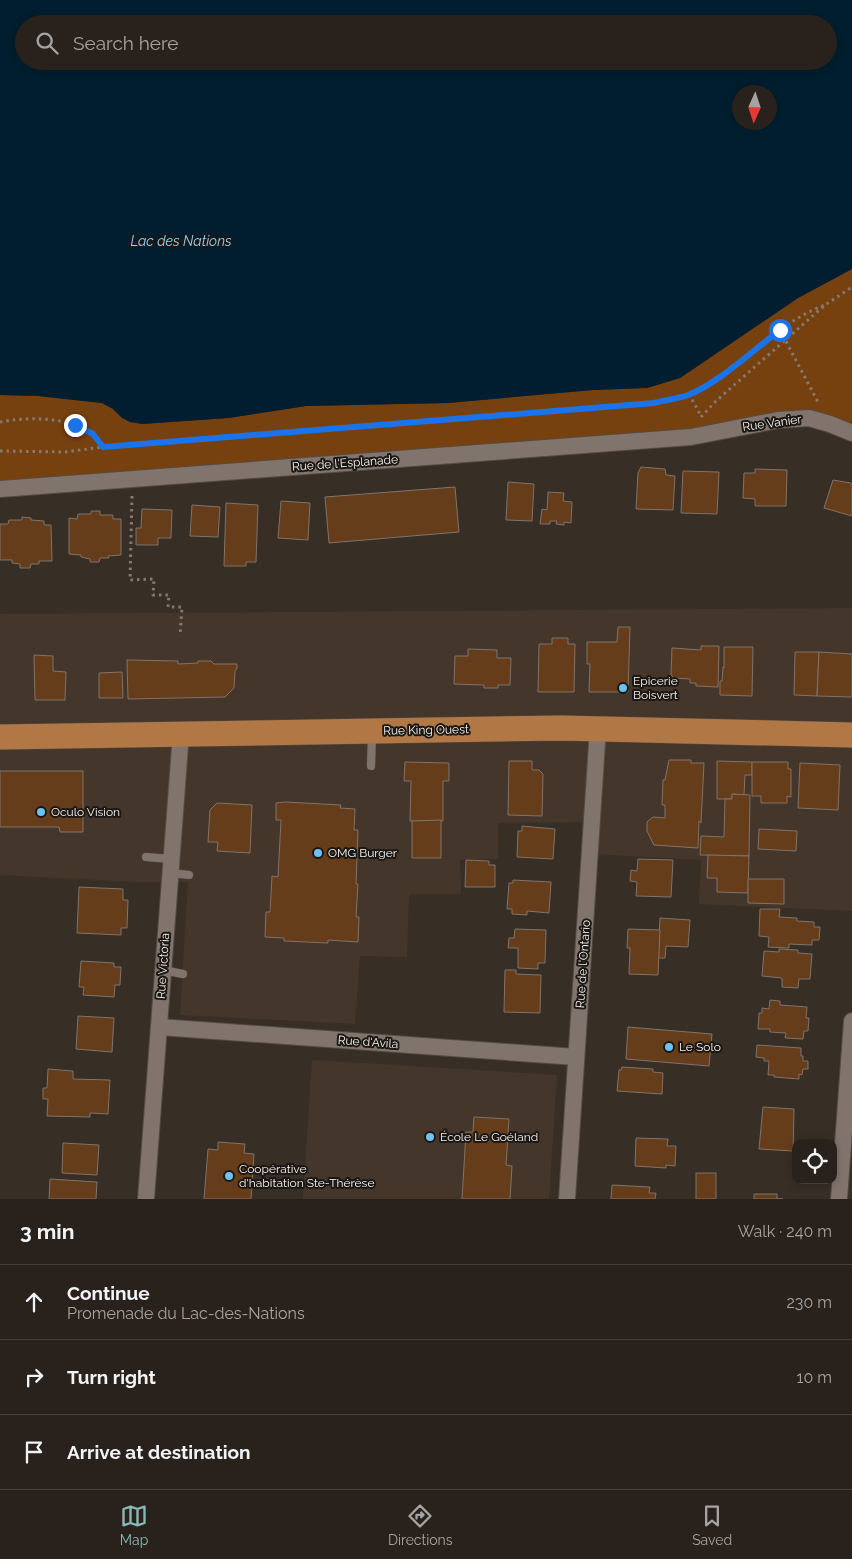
<!DOCTYPE html>
<meta charset="utf-8">
<style>
:root{--surface:#29221c;--page:#312a25;--text:#f1f3f6;--muted:#a5a4a3;--line:#453f3b;--accent:#8bbbb9}
body{margin:0;font-family:Raleway,sans-serif;background:var(--page);color:var(--text)}
.controls{position:absolute;right:15px;bottom:15px;display:grid;overflow:hidden;border-radius:10px;box-shadow:0 2px 8px #0003}
.controls button{width:45px;height:45px;display:grid;place-items:center;padding:0;border:0;border-bottom:1px solid var(--line);background:var(--surface);color:var(--text);font:25px sans-serif}
.compass{position:absolute;left:732px;top:85px;width:45px;height:45px;border-radius:50%;background:var(--surface);box-shadow:0 2px 8px #0003;rotate:183deg}
.stop{position:absolute;width:15px;height:15px;margin:-11px;border:4px solid #1a73e8;border-radius:50%;background:#fff}
.stop.end{background:#1a73e8;border-color:#fff;box-shadow:0 1px 5px #0008}
.list{margin:0;padding:0;list-style:none}
h2{display:flex;justify-content:space-between;align-items:center;height:65px;margin:0;padding:0 20px;font-size:21px}
h2 small{font-size:16px;font-weight:400;color:var(--muted)}
.list li{display:grid;grid-template-columns:32px 1fr auto;gap:15px;align-items:center;box-sizing:border-box;height:75px;padding:0 20px;border-top:1px solid var(--line)}
.list b{display:block;font-size:19px;white-space:nowrap}
.list p{margin:0;font-size:16px;white-space:nowrap;color:var(--muted)}
.list em{font-size:16px;font-style:normal;color:var(--muted)}
.icon{flex:none;width:28px;height:28px;fill:none;stroke:currentColor;stroke-width:2;stroke-linecap:round;stroke-linejoin:round}
.map{position:relative;flex:none;width:852px;height:1199px;overflow:hidden}
.search{position:absolute;background:var(--surface);box-shadow:0 2px 8px #0003;left:15px;right:15px;top:15px;height:55px;display:flex;align-items:center;gap:12px;box-sizing:border-box;padding:0 18px;border-radius:28px;color:var(--muted);font-size:19px}
.sheet{height:290px;background:var(--surface)}
nav{display:flex;justify-content:space-around;align-items:center;box-sizing:border-box;height:70px;border-top:1px solid var(--line);background:var(--surface);font-size:14px;color:var(--muted)}
nav a{display:grid;justify-items:center;gap:2px}
nav .on{color:var(--accent)}
.map>svg:first-child{display:block}
.built{fill:#45362b}
.green{fill:#77410f}
.water{fill:#001e2f;fill-rule:evenodd}
.building{fill:#663d1a;stroke:#7f736b}
.lines{fill:none;stroke-linecap:round;stroke-linejoin:round}
.service-casing{stroke:#534b45;stroke-width:9}
.minor-casing{stroke:#534b45;stroke-width:18}
.primary-casing{stroke:#534b45;stroke-width:26}
.path{stroke:#827a73;stroke-width:3;stroke-dasharray:2.5 4;stroke-linecap:butt}
.service{stroke:#80746c;stroke-width:8}
.minor{stroke:#80746c;stroke-width:16}
.primary{stroke:#b17846;stroke-width:25}
.route{stroke:#1a73e8;stroke-width:6}
.poi-dot{fill:#6cc3f2;stroke:#1b1714;stroke-width:2}
.labels{text-anchor:middle;stroke-width:4;stroke-linejoin:round;paint-order:stroke}
.street-label{font-size:12px;fill:#f9f3ee;stroke:#1b1714}
.poi-label{font-size:12px;fill:#f9f3ee;stroke:#1b1714;text-anchor:start}
.water-label{font-size:14px;font-style:italic;fill:#8cd5ff;stroke:#1b1714}
</style>
<div class="map">
<svg width="852" height="1199" viewBox="0 0 852 1199">
<rect width="100%" height="100%" fill="#372e26"/>
<!-- built -->
<g class="built">
<polygon points="852,608 852,911 699,904 701,860 590,854 592,822 498,823 498,859 460,860 461,894 409,894 407,957 360,956 355,1024 180,1015 188,882 136,882 0,875 0,614"/>
<polygon points="312,1060 557,1075 549,1199 303,1199"/>
</g>
<!-- green -->
<polygon class="green" points="852,269 852,433 809,418 691,437 0,489 0,395 38,396 102,403 113,409 123,418 142,424 228,418 306,406 448,403 593,390 647,388 680,378 798,298"/>
<!-- water -->
<path class="water" d="M0,0h852v269l-54,29 -118,80 -33,10 -54,2 -145,13 -142,3 -78,12 -86,6 -12,-2 -8,-4 -9,-9 -11,-6 -64,-7 -38,-1zM24,24h804v37h-804zM740,92h30v30h-30z"/>
<!-- building -->
<g class="building">
<polygon points="641,467 665,469 666,475 675,476 673,510 636,509 638,473"/>
<polygon points="755,469 787,470 786,506 755,506 755,499 743,498 744,473 755,473"/>
<polygon points="683,471 719,472 717,514 681,513"/>
<polygon points="833,480 851,483 852,485 852,516 824,508"/>
<polygon points="508,482 534,484 532,521 506,520"/>
<polygon points="455,487 459,532 329,543 325,497"/>
<polygon points="548,492 564,493 563,501 572,502 571,523 564,522 564,525 556,524 557,521 550,521 550,524 540,524 542,509 547,510"/>
<polygon points="281,501 310,503 308,540 278,538"/>
<polygon points="226,503 258,505 256,562 246,562 246,566 224,566"/>
<polygon points="192,505 220,507 218,537 190,536"/>
<polygon points="142,509 172,510 171,538 158,538 158,545 136,545 136,528 141,528"/>
<polygon points="91,511 100,511 100,515 113,515 113,519 121,519 121,555 108,556 109,558 100,558 99,562 90,562 90,559 81,557 81,555 69,554 69,518 77,519 78,514 91,514"/>
<polygon points="22,517 31,518 31,520 44,521 44,525 51,525 52,561 39,561 39,564 31,564 30,568 20,568 20,564 12,563 12,560 0,560 0,524 8,524 9,520 22,520"/>
<polygon points="618,627 630,627 628,692 589,692 590,664 587,664 587,642 617,642"/>
<polygon points="552,638 568,638 568,644 575,644 574,692 538,692 539,644 552,644"/>
<polygon points="701,646 719,646 718,687 696,686 696,683 690,683 690,679 674,678 671,675 672,648 701,650"/>
<polygon points="724,647 753,647 752,696 720,695 720,681 722,681 723,667 724,668"/>
<polygon points="468,649 497,650 497,658 511,658 510,685 498,685 498,688 484,688 484,685 454,684 455,656 468,656"/>
<polygon points="795,652 819,652 817,696 794,695"/>
<polygon points="819,652 852,654 852,697 817,696"/>
<polygon points="34,655 53,656 53,671 66,672 65,700 35,700"/>
<polygon points="127,660 178,661 178,664 198,663 198,661 211,661 214,664 237,664 237,668 235,671 234,688 225,697 128,699"/>
<polygon points="122,672 123,698 99,698 99,673"/>
<polygon points="669,760 691,760 691,763 704,763 701,823 699,821 698,848 654,845 647,831 647,822 653,817 665,818 665,805 662,805 663,780 665,780"/>
<polygon points="509,761 532,761 532,770 539,770 543,774 542,816 508,815"/>
<polygon points="717,761 752,762 752,775 745,775 744,795 732,794 732,799 717,799"/>
<polygon points="405,762 449,763 449,781 443,781 443,821 410,821 411,781 404,781"/>
<polygon points="752,762 788,762 788,769 791,769 791,797 787,796 787,803 761,803 761,796 752,796"/>
<polygon points="800,763 840,765 838,810 798,808"/>
<polygon points="0,771 83,771 83,832 60,832 59,827 0,827"/>
<polygon points="732,794 750,795 749,856 700,855 701,836 724,837 725,799 732,799"/>
<polygon points="285,802 341,805 340,808 355,809 354,830 358,830 356,884 358,884 356,917 359,917 358,942 328,940 328,943 284,941 284,938 265,937 266,912 270,912 272,876 278,877 281,820 276,820 276,803"/>
<polygon points="217,803 252,805 250,853 217,851 218,842 208,842 210,810"/>
<polygon points="441,820 441,858 412,858 412,821"/>
<polygon points="522,826 555,829 553,859 517,857 518,831 522,831"/>
<polygon points="759,829 797,831 796,851 758,849"/>
<polygon points="708,855 749,856 748,893 717,892 717,878 707,878"/>
<polygon points="638,859 673,860 671,897 636,896 637,882 630,881 631,870 637,871"/>
<polygon points="466,860 489,861 489,865 495,865 495,887 465,887"/>
<polygon points="748,879 784,879 784,904 748,903"/>
<polygon points="513,880 551,882 549,913 527,911 527,915 512,914 512,909 507,909 509,883 513,883"/>
<polygon points="79,887 123,889 123,900 128,900 127,928 121,928 121,935 77,933"/>
<polygon points="760,909 780,909 779,917 797,918 797,921 814,922 814,927 820,927 819,940 812,940 812,945 789,944 789,948 768,947 769,937 759,936"/>
<polygon points="660,918 690,920 688,947 666,946 665,958 658,958"/>
<polygon points="515,929 546,930 545,963 538,963 538,969 518,968 518,948 508,948 509,938 514,938"/>
<polygon points="628,929 660,930 658,975 629,974 630,948 627,948"/>
<polygon points="779,949 798,950 798,953 812,954 810,979 799,979 798,988 782,987 782,978 762,976 764,951 779,952"/>
<polygon points="81,961 114,963 114,967 121,967 120,985 115,985 114,997 83,995 84,987 79,987"/>
<polygon points="505,970 516,970 516,974 541,975 540,1013 504,1012"/>
<polygon points="770,1000 780,1001 780,1005 807,1007 806,1018 809,1018 808,1031 804,1031 803,1039 785,1038 786,1033 770,1032 770,1029 758,1029 759,1013 762,1013 762,1008 769,1009"/>
<polygon points="78,1016 114,1018 112,1052 76,1049"/>
<polygon points="628,1027 712,1034 709,1066 626,1059"/>
<polygon points="757,1045 801,1048 801,1056 803,1056 803,1061 808,1061 808,1069 803,1069 802,1075 799,1074 799,1079 774,1077 774,1075 768,1075 769,1061 764,1061 764,1058 756,1057"/>
<polygon points="622,1067 653,1069 653,1072 663,1073 662,1094 617,1091 619,1070 621,1070"/>
<polygon points="48,1069 73,1071 73,1079 110,1080 108,1114 90,1113 90,1117 47,1116 48,1099 43,1099 43,1088 47,1088"/>
<polygon points="763,1107 794,1109 793,1151 759,1149"/>
<polygon points="474,1117 509,1119 506,1165 512,1166 510,1199 462,1199 466,1132 473,1132"/>
<polygon points="636,1138 668,1139 667,1146 676,1146 675,1166 666,1165 666,1168 635,1166"/>
<polygon points="218,1142 245,1144 244,1153 254,1154 251,1199 204,1199 208,1149 218,1150"/>
<polygon points="63,1143 99,1145 97,1175 62,1173"/>
<rect x="696" y="1173" width="20" height="26"/>
<polygon points="50,1179 97,1182 96,1199 49,1199"/>
<polygon points="612,1185 650,1187 649,1193 656,1193 655,1199 611,1199"/>
<polygon points="754,1194 777,1194 777,1199 783,1199 754,1199"/>
</g>
<g class="lines">
<!-- service casing -->
<g class="service-casing">
<g id="service">
<polyline points="371,766 372,735"/>
<polyline points="146,857 171,859"/>
<polyline points="170,873 189,875"/>
<polyline points="163,970 183,974"/>
</g>
</g>
<!-- minor casing -->
<g class="minor-casing">
<g id="minor">
<polyline points="0,489 691,437 778,420 809,418 830,424 852,433"/>
<polyline points="159,1027 576,1057"/>
<polyline points="146,1199 181,733"/>
<polyline points="567,1199 598,728"/>
<polyline points="839,1199 852,1021"/>
</g>
</g>
<!-- primary casing -->
<g class="primary-casing">
<polyline id="primary" points="0,737 562,728 852,735"/>
</g>
<!-- path -->
<g class="path">
<polyline points="780,330 818,402"/>
<polyline points="689,394 701,416"/>
<polyline points="701,417 716,401 825,305 852,287"/>
<path d="M0,422c27,-5 70,-6 92,12 4,3 7,9 10,12"/>
<path d="M0,451l65,1 38,-5 551,-44c12,-3 26,-4 37,-10 48,-24 83,-69 134,-88"/>
<polyline points="132,496 130,580 154,579 153,595 169,595 168,607 182,607 180,636"/>
</g>
<!-- service -->
<use href="#service" class="service"/>
<!-- minor -->
<use href="#minor" class="minor"/>
<!-- primary -->
<use href="#primary" class="primary"/>
</g>
<g class="lines">
<!-- route -->
<path class="route" d="M75,425l18,9 10,13 551,-44c11,-3 23,-4 34,-8 29,-11 67,-46 92,-65"/>
</g>
<!-- markers -->
<g class="poi-dot">
<circle cx="623" cy="688" r="5"/>
<circle cx="41" cy="812" r="5"/>
<circle cx="318" cy="853" r="5"/>
<circle cx="669" cy="1047" r="5"/>
<circle cx="430" cy="1137" r="5"/>
<circle cx="229" cy="1176" r="5"/>
</g>
<g class="labels">
<!-- street labels -->
<g class="street-label">
<text transform="translate(772 423) rotate(-8)" y="4">Rue Vanier</text>
<text transform="translate(345 463) rotate(-4)" y="4">Rue de l'Esplanade</text>
<text transform="translate(426 730) rotate(-1)" y="4">Rue King Ouest</text>
<text transform="translate(583 964) rotate(-86)" y="4">Rue de l'Ontario</text>
<text transform="translate(163 966) rotate(-86)" y="4">Rue Victoria</text>
<text transform="translate(368 1042) rotate(4)" y="4">Rue d'Avila</text>
</g>
<!-- poi labels -->
<g class="poi-label">
<text x="633" y="685">Epicerie<tspan x="633" dy="14">Boisvert</tspan></text>
<text x="51" y="816">Oculo Vision</text>
<text x="328" y="857">OMG Burger</text>
<text x="679" y="1051">Le Solo</text>
<text x="440" y="1141">École Le Goéland</text>
<text x="239" y="1173">Coopérative<tspan x="239" dy="14">d'habitation Ste-Thérèse</tspan></text>
</g>
<!-- water labels -->
<g class="water-label">
<text x="181" y="246">Lac des Nations</text>
</g>
</g>
</svg>
<div class="controls">
<button><svg class="icon" aria-label="locate" viewBox="0 0 24 24"><circle cx="12" cy="12" r="6"/><path d="M12 2v4M12 18v4M2 12h4M18 12h4"/></svg></button>
</div>
<svg class="compass" viewBox="-18 -18 36 36"><path d="M0-13l5 13h-10z" fill="#e53935"/><path d="M0 13l5-13h-10z" fill="#a5a4a3"/></svg>
<div class="stop" style="left:780px;top:330px"></div>
<div class="stop end" style="left:75px;top:425px"></div>
<div class="search"><svg class="icon" aria-label="search" viewBox="0 0 24 24"><circle cx="10" cy="10" r="6"/><path d="M15 15l6 6"/></svg>Search here</div>
</div>
<section class="sheet">
<h2>3 min<small>Walk · 240 m</small></h2>
<ul class="list">
<li><svg class="icon" aria-label="ahead" viewBox="0 0 24 24"><path d="M12 20V5M6 11l6-6 6 6"/></svg><div><b>Continue</b><p>Promenade du Lac-des-Nations</p></div><em>230 m</em></li>
<li><svg class="icon" aria-label="right" viewBox="0 0 24 24"><path d="M7 20v-9h11M14 6l5 5-5 5"/></svg><div><b>Turn right</b></div><em>10 m</em></li>
<li><svg class="icon" aria-label="arrive" viewBox="0 0 24 24"><path d="M6 21V4h12l-3 4 3 4H6"/></svg><div><b>Arrive at destination</b></div></li>
</ul>
</section>
<nav>
<a class="on"><svg class="icon" aria-label="map" viewBox="0 0 24 24"><path d="M3 6l6-2 6 2 6-2v14l-6 2-6-2-6 2zM9 4v14M15 6v14"/></svg>Map</a>
<a><svg class="icon" aria-label="directions" viewBox="0 0 24 24"><path d="M12 3l9 9-9 9-9-9zM9 14v-3h6M13 9l2 2-2 2"/></svg>Directions</a>
<a><svg class="icon" aria-label="saved" viewBox="0 0 24 24"><path d="M7 4h10v16l-5-4-5 4z"/></svg>Saved</a>
</nav>
